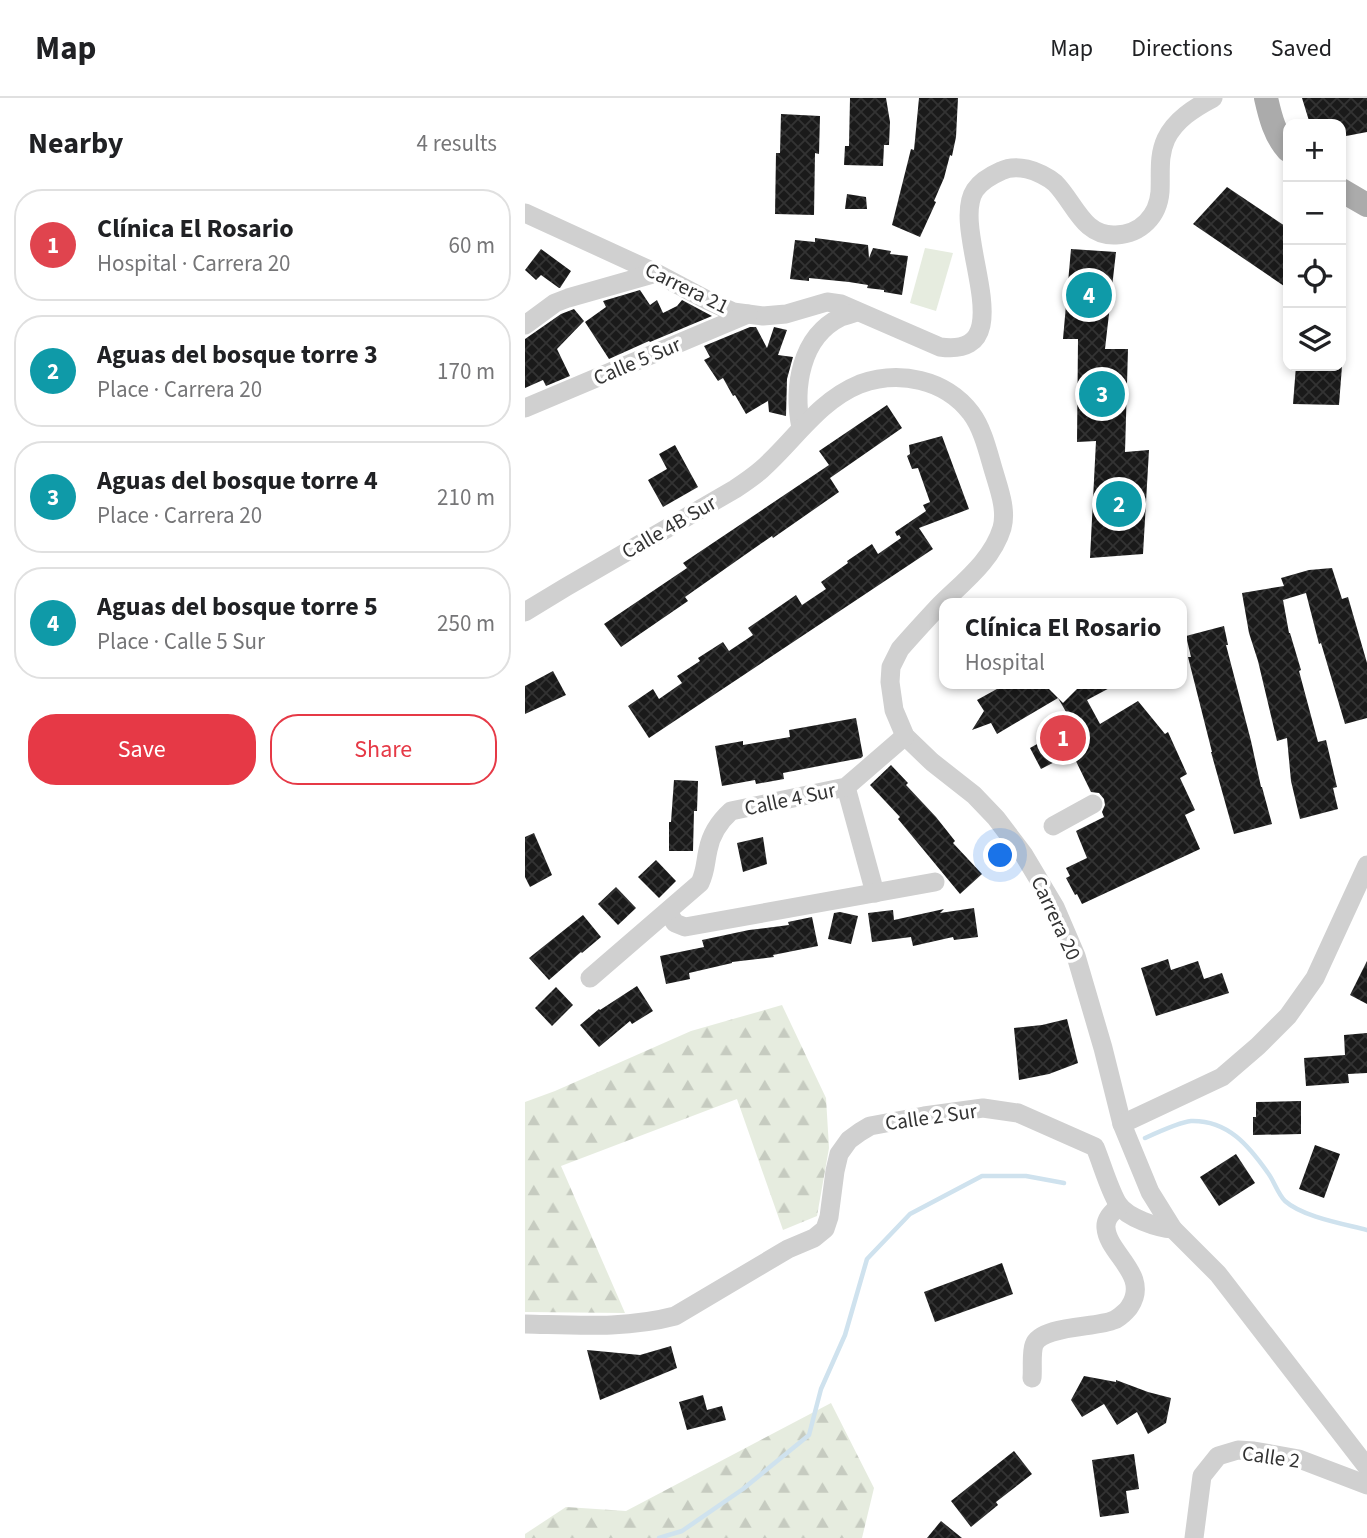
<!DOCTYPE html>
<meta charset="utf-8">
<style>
:root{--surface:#fff;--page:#f2f2f2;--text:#202124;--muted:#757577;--line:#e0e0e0;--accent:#e63946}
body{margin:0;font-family:"Source Sans 3",sans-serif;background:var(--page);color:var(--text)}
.controls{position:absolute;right:21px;top:21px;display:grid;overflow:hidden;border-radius:14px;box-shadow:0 4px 10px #0003}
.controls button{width:63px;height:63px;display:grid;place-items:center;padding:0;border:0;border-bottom:2px solid var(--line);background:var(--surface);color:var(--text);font:35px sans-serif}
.you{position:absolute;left:476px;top:758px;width:24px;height:24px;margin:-18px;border:5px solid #fff;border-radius:50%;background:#1a73e8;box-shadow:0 0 0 10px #1a73e833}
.badge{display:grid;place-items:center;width:46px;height:46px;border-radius:50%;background:var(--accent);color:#fff;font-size:23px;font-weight:700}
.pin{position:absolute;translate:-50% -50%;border:4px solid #fff;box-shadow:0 2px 7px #0006}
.popup{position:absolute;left:414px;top:500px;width:248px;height:91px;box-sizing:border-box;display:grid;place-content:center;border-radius:14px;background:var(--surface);filter:drop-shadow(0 2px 5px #0005);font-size:23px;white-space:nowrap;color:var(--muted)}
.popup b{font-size:26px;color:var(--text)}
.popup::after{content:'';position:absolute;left:50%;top:100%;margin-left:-14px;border:14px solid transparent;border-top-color:var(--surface)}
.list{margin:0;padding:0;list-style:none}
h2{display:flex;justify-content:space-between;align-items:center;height:91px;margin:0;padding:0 28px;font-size:30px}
h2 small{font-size:23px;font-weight:400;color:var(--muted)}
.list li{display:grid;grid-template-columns:46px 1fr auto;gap:21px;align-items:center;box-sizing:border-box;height:112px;margin:0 14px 14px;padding:0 14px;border:2px solid var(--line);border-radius:28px}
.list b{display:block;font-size:26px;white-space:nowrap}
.list p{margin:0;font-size:23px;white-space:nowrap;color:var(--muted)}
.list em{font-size:23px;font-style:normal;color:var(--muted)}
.actions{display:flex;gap:14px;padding:21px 28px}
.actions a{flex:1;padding:16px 0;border:2px solid var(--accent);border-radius:28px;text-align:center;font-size:24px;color:var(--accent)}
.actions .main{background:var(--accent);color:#fff}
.icon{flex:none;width:38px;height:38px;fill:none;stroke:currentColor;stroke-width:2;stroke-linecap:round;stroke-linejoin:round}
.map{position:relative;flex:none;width:842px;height:1440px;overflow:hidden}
header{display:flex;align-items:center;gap:42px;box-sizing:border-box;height:98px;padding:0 35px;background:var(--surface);border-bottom:2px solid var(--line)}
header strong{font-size:33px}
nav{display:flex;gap:38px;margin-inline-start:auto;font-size:24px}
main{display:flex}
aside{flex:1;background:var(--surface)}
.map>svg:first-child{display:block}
.forest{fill:url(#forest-firs)}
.garden{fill:#e6ecdf}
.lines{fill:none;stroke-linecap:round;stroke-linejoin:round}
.stream{stroke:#cfe2ee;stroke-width:4.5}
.building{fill:url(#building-cross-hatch)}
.minor{stroke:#d0d0d0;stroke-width:19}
.major{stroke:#ababab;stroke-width:24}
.labels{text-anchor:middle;stroke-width:7;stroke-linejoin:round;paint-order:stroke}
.street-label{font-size:21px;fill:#333;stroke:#fff}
</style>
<header>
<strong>Map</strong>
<nav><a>Map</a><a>Directions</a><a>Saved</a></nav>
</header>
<main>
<aside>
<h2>Nearby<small>4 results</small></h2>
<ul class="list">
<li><span class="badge" style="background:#e0444e">1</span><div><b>Clínica El Rosario</b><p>Hospital · Carrera 20</p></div><em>60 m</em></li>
<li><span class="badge" style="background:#0f9aa8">2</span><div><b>Aguas del bosque torre 3</b><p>Place · Carrera 20</p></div><em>170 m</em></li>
<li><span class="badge" style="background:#0f9aa8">3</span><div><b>Aguas del bosque torre 4</b><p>Place · Carrera 20</p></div><em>210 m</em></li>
<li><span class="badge" style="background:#0f9aa8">4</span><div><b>Aguas del bosque torre 5</b><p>Place · Calle 5 Sur</p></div><em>250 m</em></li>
</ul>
<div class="actions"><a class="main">Save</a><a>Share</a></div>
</aside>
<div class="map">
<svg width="842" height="1440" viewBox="0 0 842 1440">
<defs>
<pattern id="forest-firs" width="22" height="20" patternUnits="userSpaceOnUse" patternTransform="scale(1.75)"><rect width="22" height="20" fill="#e6ecdf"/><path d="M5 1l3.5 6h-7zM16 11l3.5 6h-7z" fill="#c6cbc0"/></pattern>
<pattern id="building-cross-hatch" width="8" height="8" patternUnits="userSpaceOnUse" patternTransform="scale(1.75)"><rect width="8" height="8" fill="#1a1a1a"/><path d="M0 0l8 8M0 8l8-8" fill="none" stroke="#333"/></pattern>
</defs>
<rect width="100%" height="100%" fill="#fff"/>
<!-- forest -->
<g class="forest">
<polygon points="257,907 301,1000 304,1050 292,1118 258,1132 212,1001 36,1068 100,1215 0,1214 0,1004 30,993 166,933"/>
<polygon points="306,1305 349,1390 337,1440 0,1440 0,1436 41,1409 101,1413"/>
</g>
<!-- garden -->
<polygon class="garden" points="400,150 428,155 411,213 385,205"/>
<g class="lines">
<!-- stream -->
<g class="stream">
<path d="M620,1040c11,-5 35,-16 46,-17 37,-1 58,25 77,52 6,8 10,21 17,28 18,16 59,23 82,29"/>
<polyline points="134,1440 157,1433 218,1391 284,1337 296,1291 320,1237 342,1161 385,1116 457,1078 501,1078 539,1085"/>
</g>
</g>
<!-- building -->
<g class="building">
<polygon points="325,0 361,0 365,24 364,47 359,47 358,68 319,67 320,48 324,48"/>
<polygon points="394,0 433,0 431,39 427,58 425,57 419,80 409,103 411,104 395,139 367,127 386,51 389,52"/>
<polygon points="777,0 842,0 842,34 816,39 816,26 785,26"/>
<polygon points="256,16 295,18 294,56 290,55 289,117 250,116 251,55 255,55"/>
<polygon points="702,89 763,130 763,181 759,188 668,126"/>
<polygon points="322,96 341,99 342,111 320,111"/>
<polygon points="290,140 343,147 344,160 348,150 366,153 365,156 383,158 377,197 359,194 359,192 342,190 343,187 324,184 284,180 284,183 265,181 270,142 290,144"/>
<polygon points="16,151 46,173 35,190 34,190 16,177 11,182 0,172"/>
<polygon points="546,151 591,154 580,251 603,251 600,354 624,352 618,456 565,460 571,343 552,344 553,241 538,241"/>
<polygon points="115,192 125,207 132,202 138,215 152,208 157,202 187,218 125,244 124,243 84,261 60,224 81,209 78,203"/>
<polygon points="49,211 59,223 32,251 45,278 21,288 18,282 0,290 0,241 36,216"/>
<polygon points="225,229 231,229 242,250 249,229 262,232 253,257 268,259 262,281 261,318 244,314 243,303 221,316 210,297 208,298 198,280 193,283 179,262 185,259 179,248"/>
<polygon points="771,268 817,268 814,307 768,306"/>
<polygon points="362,307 377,330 305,380 314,394 248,440 247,438 160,499 163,503 96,549 79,526 162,470 158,465 304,367 294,353"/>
<polygon points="417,338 444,411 394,430 408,451 124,640 103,608 128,591 134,601 157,585 152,578 175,563 173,560 198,544 204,553 228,537 223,530 271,497 277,507 301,491 296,484 323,465 322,463 347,446 353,456 376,440 374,437 372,438 370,434 401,413 398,407 405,404 393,370 387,371 382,358 385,356 384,347"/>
<polygon points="150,347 173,389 138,409 123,382 142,371 134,356"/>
<polygon points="807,470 817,501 823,499 842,565 842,620 820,626 796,545 794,546 781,495 758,502 764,535 765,535 776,572 774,573 793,644 801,642 812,689 808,690 813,711 775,721 766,683 762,640 752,643 733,563 724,535 717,495 759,488 756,480 784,472"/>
<polygon points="699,528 703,547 701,547 726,643 736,689 737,689 747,726 709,736 686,654 687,654 663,559 666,559 661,538"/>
<polygon points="28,573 41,597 0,616 0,588"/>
<polygon points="481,586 592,586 562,602 575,626 613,603 640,636 643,634 662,676 655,680 670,712 660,717 675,751 557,806 552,796 550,797 541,780 545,778 541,770 562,760 551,733 579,719 577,714 580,707 579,701 574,695 566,694 547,655 516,671 505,650 548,626 533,600 472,636 466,625 447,632 459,613 452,602"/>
<polygon points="331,620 338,658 336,660 258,675 259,681 231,686 230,682 197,688 190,648 218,643 218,647 265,639 264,632"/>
<polygon points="366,667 383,685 381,687 411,719 430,743 428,745 457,776 435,796 373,721 375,719 345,687"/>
<polygon points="149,682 173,683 172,713 169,713 168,753 144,753 144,724 146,724"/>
<polygon points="9,735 27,777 5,789 0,779 0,739"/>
<polygon points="238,739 242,766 218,774 212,745"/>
<polygon points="131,762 151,783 134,800 113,779"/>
<polygon points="91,789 111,810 93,827 73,806"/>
<polygon points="449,810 453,839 429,842 428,839 388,848 386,839 347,844 343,815 368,812 369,822 419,811 415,815"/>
<polygon points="315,814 333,818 326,846 303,841 309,815"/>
<polygon points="58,817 76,839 57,855 56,854 24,882 4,860"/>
<polygon points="287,819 293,848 248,857 249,859 207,864 207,865 164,875 165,881 141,886 135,858 179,849 177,842 224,832 264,827 263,824"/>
<polygon points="643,861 646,872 673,863 679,881 697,875 704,895 631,918 616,870"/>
<polygon points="842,863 842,906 825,897"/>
<polygon points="112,888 128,913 107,926 105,923 74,949 55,927 74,911 75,912"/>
<polygon points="31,889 48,907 27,928 10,910"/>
<polygon points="542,921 553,965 524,976 494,982 489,930 517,927"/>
<polygon points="842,935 842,975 823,976 824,985 781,988 779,960 820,957 819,937"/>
<polygon points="776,1003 776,1036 728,1037 728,1019 731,1019 731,1004"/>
<polygon points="790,1047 815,1056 799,1100 774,1091"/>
<polygon points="711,1056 730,1085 694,1108 675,1079"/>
<polygon points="477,1165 488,1196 410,1224 399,1194"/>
<polygon points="146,1248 152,1270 75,1302 62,1252 115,1257"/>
<polygon points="559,1278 591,1284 591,1282 623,1294 646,1300 641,1325 623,1336 612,1314 592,1327 579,1306 557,1319 546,1302"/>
<polygon points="178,1297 182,1312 197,1308 201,1322 162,1332 154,1304"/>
<polygon points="489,1353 507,1376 471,1404 473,1407 446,1429 426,1403"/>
<polygon points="609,1356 614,1391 601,1393 604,1415 575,1419 567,1362"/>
<polygon points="416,1423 437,1440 402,1440"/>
</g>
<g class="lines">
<!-- minor -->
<g class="minor">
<path d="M0,115l131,60 51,27 26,12 30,4 23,-2 41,-12 14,2 99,43c87,12 8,-117 35,-157 6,-9 17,-15 26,-19 8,-4 17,-4 26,-2 9,2 21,8 28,14 20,20 28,54 61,52 25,-1 42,-19 44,-43 1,-18 -2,-36 6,-53 9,-19 28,-31 47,-41"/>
<polyline points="0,227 30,205 43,200 131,175"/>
<polyline points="0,310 223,216"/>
<path d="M276,330c-8,-40 -1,-91 40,-111 5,-2 11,-3 16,-5"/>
<path d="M0,514l41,-25 169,-98c9,-6 18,-12 26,-19 33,-29 57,-69 99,-86 39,-14 85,-5 111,29 12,16 17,39 23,59 5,17 13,38 8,56 -10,33 -40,55 -63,78 -13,14 -26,28 -39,43l-9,18 -1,15 4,28 11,26 27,26 42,33 22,23 28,37 31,52 21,49 27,92 19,76 28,68 23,37 45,45 149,193"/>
<polyline points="321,689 350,795"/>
<polyline points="528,728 568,706"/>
<polyline points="143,814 150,825 160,829 410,784"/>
<path d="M65,880l110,-95c6,-13 5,-20 8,-33 3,-16 12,-29 23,-39l115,-24 59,-51"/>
<polyline points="597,1026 697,979 733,948 763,918 790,880 842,767"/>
<path d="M0,1226c50,1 101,5 150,-8l113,-67 26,-11 11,-9 4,-12 6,-46 4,-17 10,-14 11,-8 10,-6 54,-10 59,-8 35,5 77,34c7,17 14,42 23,57 9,14 40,24 55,25"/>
<path d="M507,1280c1,-9 -1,-25 2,-33 7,-20 63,-17 80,-25 5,-2 14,-10 16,-14 20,-31 -22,-52 -24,-78 -1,-10 7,-16 13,-22"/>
<polyline points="669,1440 677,1378 693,1358 713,1352 729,1353 774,1361 842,1387"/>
</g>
<!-- major -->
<g class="major">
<path d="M741,0c4,18 9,38 22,52"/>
<polyline points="816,92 842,107"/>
</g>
</g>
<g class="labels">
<!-- street labels -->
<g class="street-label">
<text transform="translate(162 190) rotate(26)" y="7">Carrera 21</text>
<text transform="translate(112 263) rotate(-23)" y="7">Calle 5 Sur</text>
<text transform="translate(144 429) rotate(-30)" y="7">Calle 4B Sur</text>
<text transform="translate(265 701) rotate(-12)" y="7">Calle 4 Sur</text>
<text transform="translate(531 820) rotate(65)" y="7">Carrera 20</text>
<text transform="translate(406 1019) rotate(-8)" y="7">Calle 2 Sur</text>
<text transform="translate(746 1359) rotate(8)" y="7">Calle 2</text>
</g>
</g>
</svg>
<div class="controls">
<button>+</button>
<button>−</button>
<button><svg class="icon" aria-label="locate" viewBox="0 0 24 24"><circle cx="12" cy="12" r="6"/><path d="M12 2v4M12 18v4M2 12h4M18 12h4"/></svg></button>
<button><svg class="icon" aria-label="layers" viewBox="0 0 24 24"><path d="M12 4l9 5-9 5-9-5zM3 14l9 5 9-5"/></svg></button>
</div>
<div class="you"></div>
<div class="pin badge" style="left:538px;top:640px;background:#e0444e">1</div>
<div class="popup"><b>Clínica El Rosario</b>Hospital</div>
<div class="pin badge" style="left:594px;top:406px;background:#0f9aa8">2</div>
<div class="pin badge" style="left:577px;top:296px;background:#0f9aa8">3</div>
<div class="pin badge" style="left:564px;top:197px;background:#0f9aa8">4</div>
</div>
</main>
